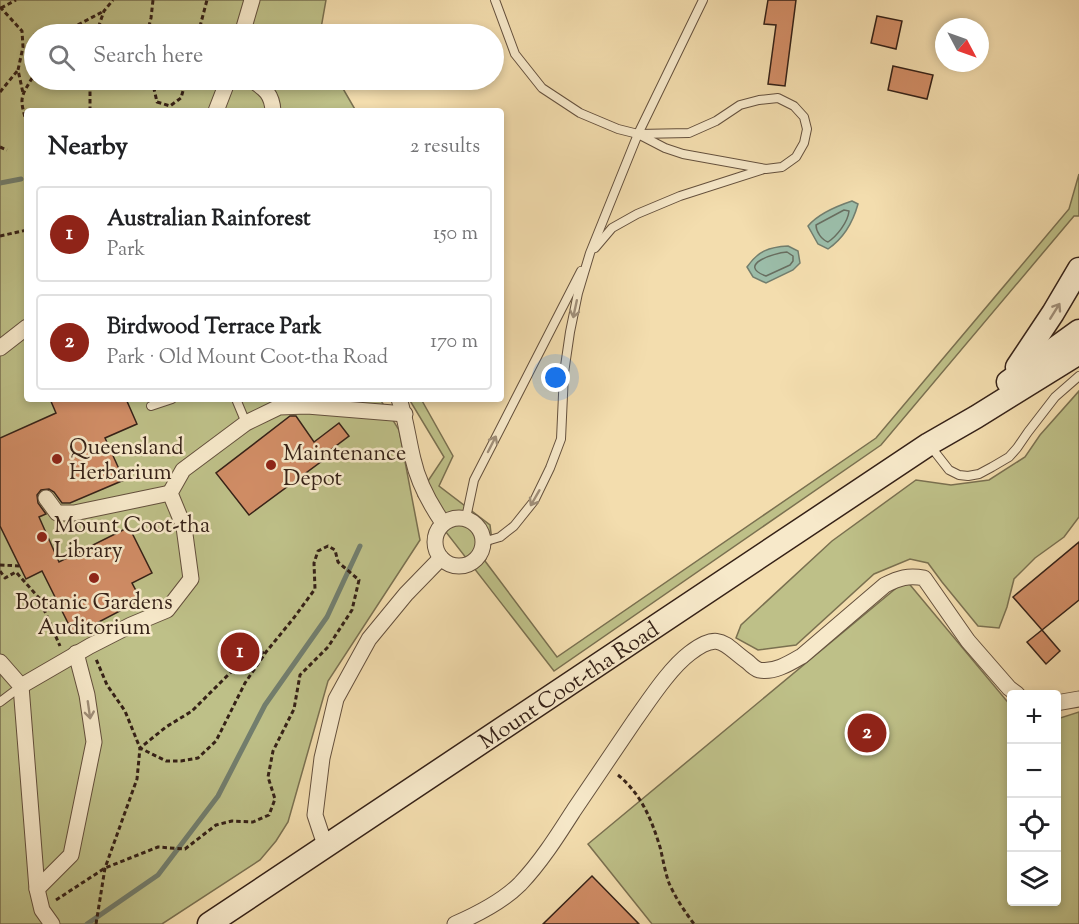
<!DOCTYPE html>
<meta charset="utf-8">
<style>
:root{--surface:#fff;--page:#f6f6f6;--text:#202124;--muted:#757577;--line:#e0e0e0;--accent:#8f2418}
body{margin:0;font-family:"Sorts Mill Goudy",serif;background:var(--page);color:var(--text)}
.controls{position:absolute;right:18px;bottom:18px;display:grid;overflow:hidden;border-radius:6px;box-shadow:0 3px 9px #0003}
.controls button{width:54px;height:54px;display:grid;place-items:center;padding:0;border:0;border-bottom:2px solid var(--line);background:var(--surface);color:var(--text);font:30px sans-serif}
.compass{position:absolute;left:935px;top:18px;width:54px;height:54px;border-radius:50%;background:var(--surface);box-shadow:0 3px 9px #0003;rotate:131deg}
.you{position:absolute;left:556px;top:378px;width:21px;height:21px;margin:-15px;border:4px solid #fff;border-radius:50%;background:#1a73e8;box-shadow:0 0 0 9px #1a73e833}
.badge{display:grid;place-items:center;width:39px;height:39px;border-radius:50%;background:var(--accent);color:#fff;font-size:20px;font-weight:700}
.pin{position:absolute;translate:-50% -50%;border:3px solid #fff;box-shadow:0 2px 6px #0006}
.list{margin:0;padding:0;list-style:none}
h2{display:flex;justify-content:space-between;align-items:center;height:78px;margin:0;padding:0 24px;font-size:26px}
h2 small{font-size:20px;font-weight:400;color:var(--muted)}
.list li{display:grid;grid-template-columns:39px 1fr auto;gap:18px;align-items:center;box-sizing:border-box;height:96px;margin:0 12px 12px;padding:0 12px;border:2px solid var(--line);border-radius:6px}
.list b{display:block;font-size:22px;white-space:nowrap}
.list p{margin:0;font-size:20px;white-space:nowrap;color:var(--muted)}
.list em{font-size:20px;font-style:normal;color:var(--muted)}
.icon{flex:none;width:33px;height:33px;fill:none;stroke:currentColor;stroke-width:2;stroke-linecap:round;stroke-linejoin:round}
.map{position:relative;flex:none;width:1079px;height:924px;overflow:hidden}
.search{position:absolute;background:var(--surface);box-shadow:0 3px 9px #0003;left:24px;top:24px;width:480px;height:66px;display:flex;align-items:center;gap:15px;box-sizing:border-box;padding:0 21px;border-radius:33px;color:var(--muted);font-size:22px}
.panel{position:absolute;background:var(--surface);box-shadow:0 3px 9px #0003;left:24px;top:108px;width:480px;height:294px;border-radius:6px}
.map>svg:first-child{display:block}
.green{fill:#bec088;stroke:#7a7050;stroke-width:1.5}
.water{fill:#9bbca8;stroke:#727e6e;stroke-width:1.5}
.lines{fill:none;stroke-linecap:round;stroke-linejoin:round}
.shore{stroke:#686e60;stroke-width:1.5}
.stream{stroke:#727e6e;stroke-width:5}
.building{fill:#d18d66;stroke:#352117;stroke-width:1.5}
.service-casing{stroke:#64503d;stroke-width:10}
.minor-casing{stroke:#64503d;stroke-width:17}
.secondary-casing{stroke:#352117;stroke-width:25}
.path{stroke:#352117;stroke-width:3;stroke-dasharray:4.5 3;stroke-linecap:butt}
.service{stroke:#f7e9ca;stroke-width:8}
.minor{stroke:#f7e9ca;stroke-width:15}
.secondary{stroke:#f7e9ca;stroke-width:22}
.oneway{stroke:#a08f79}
.poi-dot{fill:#8f2418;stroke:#f7e9ca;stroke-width:2}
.labels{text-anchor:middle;stroke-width:5;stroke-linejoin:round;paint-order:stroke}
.poi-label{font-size:22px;fill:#352117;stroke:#f7e9ca;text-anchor:start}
.street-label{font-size:22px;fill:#352117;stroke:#f7e9ca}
</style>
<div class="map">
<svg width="1079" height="924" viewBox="0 0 1079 924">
<rect width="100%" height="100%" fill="#f3ddae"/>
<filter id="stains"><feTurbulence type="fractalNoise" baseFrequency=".00333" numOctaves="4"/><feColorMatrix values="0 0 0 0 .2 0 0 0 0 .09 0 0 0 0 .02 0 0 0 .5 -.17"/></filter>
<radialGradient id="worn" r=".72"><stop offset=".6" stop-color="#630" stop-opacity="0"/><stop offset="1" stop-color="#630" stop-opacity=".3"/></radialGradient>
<!-- green -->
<g class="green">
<polygon points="0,0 326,0 320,34 34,34 34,80 338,80 356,111 27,111 27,399 380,399 399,430 420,540 328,681 288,822 276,841 260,860 162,924 0,924"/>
<polygon points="1079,174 1079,216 1074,216 881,445 554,671 418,496 444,457 409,399 421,399 453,456 439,486 490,525 492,541 485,561 557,657 876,438 1069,209"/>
<polygon points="1079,391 1079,517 1064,537 1035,558 1014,579 1007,607 999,628 978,626 942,582 928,563 910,559 874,574 796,645 758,650 736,638 741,625 832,541 916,480 951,485 989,480 1025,457 1040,435"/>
<polygon points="906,580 1011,706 1012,902 1056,902 1057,719 1079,712 1079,924 652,924 588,844"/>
</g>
<!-- water -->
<g class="water">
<path d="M852,201l6,3c-5,18 -14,34 -30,45l-10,-5 -10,-18c10,-12 29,-20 44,-25z"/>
<path d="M788,246l10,5 2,12 -7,7 -27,13 -13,-6 -6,-10c11,-16 22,-20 41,-21z"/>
</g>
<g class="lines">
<!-- shore -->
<g class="shore">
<path d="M844,210l5,1c-1,11 -12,25 -21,31 -6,-2 -12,-10 -12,-17z"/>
<path d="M787,252l6,4v5l-3,4 -24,11c-30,-11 8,-23 21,-24z"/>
</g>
<!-- stream -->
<g class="stream">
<polyline points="0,183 21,179"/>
<polyline points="87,924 158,875 218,796 265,705 327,617 360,546"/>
</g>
</g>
<!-- building -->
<g class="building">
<polygon points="768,0 796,0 785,86 768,84 776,25 764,24"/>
<polygon points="877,16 902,21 896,49 871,43"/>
<polygon points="893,66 933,75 927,99 888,90"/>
<polygon points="50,399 126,399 137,424 105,438 124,480 70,503 62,503 54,492 49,489 41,490 37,495 38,503 46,514 39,517 59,562 129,527 152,573 132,583 141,600 74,635 42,571 26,579 0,526 0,438 56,413"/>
<polygon points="290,416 296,416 314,442 339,423 349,436 324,455 326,458 249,515 216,473"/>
<polygon points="1079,542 1079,600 1042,630 1013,597"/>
<polygon points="1042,630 1060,651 1046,664 1027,642"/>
<polygon points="592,876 639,924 543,924"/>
</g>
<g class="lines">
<!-- service casing -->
<g class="service-casing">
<g id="service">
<polyline points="495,0 515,54 542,88 580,113 618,129 638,134 665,148 683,154 766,169 782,167 796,157 804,143 807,129 804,117 794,106 778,98 759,100 740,105 716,121 689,133 638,134"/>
<polyline points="595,248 612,228 637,214 680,196 764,169"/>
<polyline points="236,399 246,423"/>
<polyline points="151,406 172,399"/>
<polyline points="931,447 949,470 959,475 968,476 979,474 992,467 1009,457 1017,448 1028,432 1055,397 1079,376"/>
<polyline points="466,518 474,480 581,271"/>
<polyline points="483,542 500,537 514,526 534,501 550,468 561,439 564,373 570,332 578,293 590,253 638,134 703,0"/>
<polyline points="0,702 20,687"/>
</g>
</g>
<!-- minor casing -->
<g class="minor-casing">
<g id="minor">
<polyline points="242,34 252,0"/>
<path d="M252,80c13,9 20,14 21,31"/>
<polyline points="216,111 228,80"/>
<polyline points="0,348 27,327"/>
<path d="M399,399c7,20 9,40 14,60 5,23 17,45 30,64"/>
<polyline points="46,498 57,513 74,513 170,493"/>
<circle cx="459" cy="542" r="24"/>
<polyline points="0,662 21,686 37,889 42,910 52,924"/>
<polyline points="21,686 90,646 131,625 167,610 191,579 184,527 170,493 183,470 246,423 279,407 307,406 405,414"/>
<polyline points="1056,703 1079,699"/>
<polyline points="325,845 315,815 322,758 336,699 369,639 406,594 441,558"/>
<polyline points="37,889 71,855 94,742 87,695 76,653"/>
<path d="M455,924c23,-10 47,-22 65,-40 21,-22 38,-49 54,-74 20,-30 41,-60 61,-90 15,-21 35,-52 55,-67 30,-23 34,-8 58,9 3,3 8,7 11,8 15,3 31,-7 43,-14l83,-71c14,-7 23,-10 39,-7l44,63 41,47 8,6"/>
</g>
</g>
<!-- secondary casing -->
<g class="secondary-casing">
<g id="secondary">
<polyline points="1017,367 1053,313 1079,269"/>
<polyline points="1008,382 1079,331"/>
<path id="s1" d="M209,924l720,-480 47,-27 103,-64"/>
</g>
</g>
<!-- path -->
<g class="path">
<polyline points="0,7 22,31 23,47 18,70 23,93"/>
<polyline points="1,8 16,0"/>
<polyline points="66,34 74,27 104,11"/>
<polyline points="96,34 104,11 113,0"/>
<polyline points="147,34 151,18 153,0"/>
<polyline points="198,34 207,0"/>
<polyline points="152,80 157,102 170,106 181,98 186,80"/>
<polyline points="0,92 18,70"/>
<polyline points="90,111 90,80"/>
<path d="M27,124c-8,-27 -7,-26 7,-49"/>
<polyline points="0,147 7,150"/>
<polyline points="0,236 27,230"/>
<polyline points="0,565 20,566"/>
<polyline points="0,571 5,578 16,572 39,598 60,646"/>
<polyline points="39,598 59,604"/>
<path d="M618,775c23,19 33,43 42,72 3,12 5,25 9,36 6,14 16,29 25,41"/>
<polyline points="56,900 105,868 158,847 185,849 216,825 232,821 253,822 269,815 275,799 268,777 273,751 294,709 300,675 328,647 352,610 359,580 338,562 335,550 328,546 318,551 314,563 315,589 293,619 266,652 245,683 216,741 198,758 181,761 166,761 140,748 125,711 107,685 96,659"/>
<polyline points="96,924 105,868 137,779 140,748 166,727 192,711 237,666 264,652"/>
</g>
<!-- service -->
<use href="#service" class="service"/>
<!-- minor -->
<use href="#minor" class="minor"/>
<!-- secondary -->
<use href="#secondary" class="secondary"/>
</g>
<!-- one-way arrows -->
<defs><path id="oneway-shaft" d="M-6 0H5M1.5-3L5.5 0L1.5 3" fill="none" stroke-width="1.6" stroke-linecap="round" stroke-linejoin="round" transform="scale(1.5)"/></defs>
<g class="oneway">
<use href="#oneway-shaft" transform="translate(575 309) rotate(102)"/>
<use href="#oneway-shaft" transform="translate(1055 311) rotate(-58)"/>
<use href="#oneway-shaft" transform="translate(492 444) rotate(-63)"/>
<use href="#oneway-shaft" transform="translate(535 498) rotate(120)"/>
<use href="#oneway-shaft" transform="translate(89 710) rotate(82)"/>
</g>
<!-- markers -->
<g class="poi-dot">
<circle cx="57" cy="459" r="6"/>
<circle cx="271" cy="465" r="6"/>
<circle cx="42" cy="537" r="6"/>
<circle cx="94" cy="578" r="6"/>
</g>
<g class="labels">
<!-- poi labels -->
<g class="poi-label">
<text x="69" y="454">Queensland<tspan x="69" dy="25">Herbarium</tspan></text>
<text x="283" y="460">Maintenance<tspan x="283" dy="25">Depot</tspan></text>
<text x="54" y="532">Mount Coot-tha<tspan x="54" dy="25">Library</tspan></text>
<text x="94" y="609" text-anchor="middle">Botanic Gardens<tspan x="94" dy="25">Auditorium</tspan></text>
</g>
<!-- street labels -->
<g class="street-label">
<text dy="8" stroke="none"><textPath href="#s1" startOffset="432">Mount Coot-tha Road</textPath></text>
</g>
</g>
<rect width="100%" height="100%" filter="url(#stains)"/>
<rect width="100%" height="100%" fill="url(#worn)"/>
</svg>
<div class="controls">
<button>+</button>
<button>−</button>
<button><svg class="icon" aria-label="locate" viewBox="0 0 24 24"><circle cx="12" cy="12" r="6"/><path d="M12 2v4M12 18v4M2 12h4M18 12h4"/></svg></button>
<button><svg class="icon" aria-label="layers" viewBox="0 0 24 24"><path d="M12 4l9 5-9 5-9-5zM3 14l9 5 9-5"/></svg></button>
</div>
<svg class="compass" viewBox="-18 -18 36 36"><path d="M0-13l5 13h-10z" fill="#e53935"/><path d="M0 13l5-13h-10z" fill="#757577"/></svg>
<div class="you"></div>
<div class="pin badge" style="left:240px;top:652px">1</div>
<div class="pin badge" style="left:867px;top:733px">2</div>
<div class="search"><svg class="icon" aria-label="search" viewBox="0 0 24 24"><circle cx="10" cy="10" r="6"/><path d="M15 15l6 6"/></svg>Search here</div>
<section class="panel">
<h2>Nearby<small>2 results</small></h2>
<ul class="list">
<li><span class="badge">1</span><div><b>Australian Rainforest</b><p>Park</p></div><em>150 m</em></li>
<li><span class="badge">2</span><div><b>Birdwood Terrace Park</b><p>Park · Old Mount Coot-tha Road</p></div><em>170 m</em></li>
</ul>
</section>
</div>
